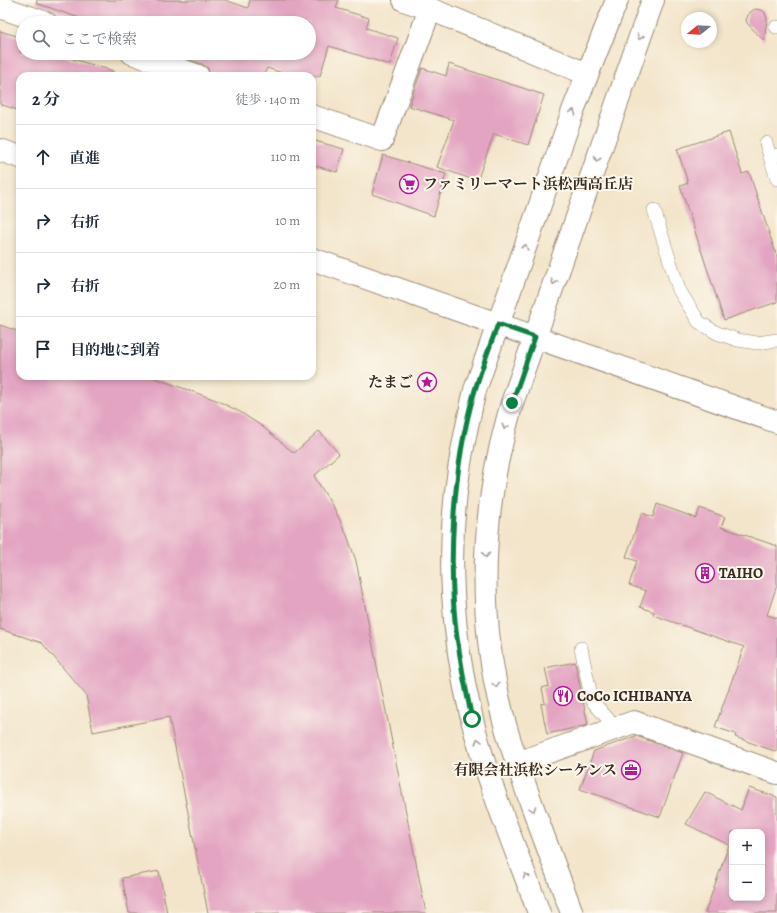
<!DOCTYPE html>
<html lang="ja">
<meta charset="utf-8">
<style>
:root{--surface:#fff;--page:#f6f6f7;--text:#1f2937;--muted:#747a83;--line:#e0e1e3}
body{margin:0;font-family:Alegreya,"Noto Serif JP",serif;background:var(--page);color:var(--text)}
.controls{position:absolute;right:12px;bottom:12px;display:grid;overflow:hidden;border-radius:8px;box-shadow:0 2px 6px #0003}
.controls button{width:36px;height:36px;display:grid;place-items:center;padding:0;border:0;border-bottom:1px solid var(--line);background:var(--surface);color:var(--text);font:20px sans-serif}
.compass{position:absolute;left:681px;top:12px;width:36px;height:36px;border-radius:50%;background:var(--surface);box-shadow:0 2px 6px #0003;rotate:252deg}
.stop{position:absolute;width:12px;height:12px;margin:-9px;border:3px solid #0b8043;border-radius:50%;background:#fff}
.stop.end{background:#0b8043;border-color:#fff;box-shadow:0 1px 4px #0008}
.list{margin:0;padding:0;list-style:none}
h2{display:flex;justify-content:space-between;align-items:center;height:52px;margin:0;padding:0 16px;font-size:17px}
h2 small{font-size:13px;font-weight:400;color:var(--muted)}
.list li{display:grid;grid-template-columns:26px 1fr auto;gap:12px;align-items:center;box-sizing:border-box;height:64px;padding:0 16px;border-top:1px solid var(--line)}
.list b{display:block;font-size:15px;white-space:nowrap}
.list em{font-size:13px;font-style:normal;color:var(--muted)}
.icon{flex:none;width:22px;height:22px;fill:none;stroke:currentColor;stroke-width:2;stroke-linecap:round;stroke-linejoin:round}
.map{position:relative;flex:none;width:777px;height:913px;overflow:hidden}
.search{position:absolute;background:var(--surface);box-shadow:0 2px 6px #0003;left:16px;top:16px;width:300px;height:44px;display:flex;align-items:center;gap:10px;box-sizing:border-box;padding:0 14px;border-radius:22px;color:var(--muted);font-size:15px}
.panel{position:absolute;background:var(--surface);box-shadow:0 2px 6px #0003;left:16px;top:72px;width:300px;height:308px;border-radius:12px}
.map>svg:first-child{display:block}
.building{fill:#e3a4c1;fill-rule:evenodd}
.lines{fill:none;stroke-linecap:round;stroke-linejoin:round}
.lane-casing{stroke:#978874;stroke-width:14}
.street-casing{stroke:#978874;stroke-width:24}
.secondary-casing{stroke:#978874;stroke-width:24}
.lane{stroke:#fff;stroke-width:13}
.street{stroke:#fff;stroke-width:22}
.secondary{stroke:#fff;stroke-width:22}
.oneway{stroke:#a79f9a}
.route{stroke:#0b8043;stroke-width:5}
.labels{text-anchor:middle;stroke-width:4;stroke-linejoin:round;paint-order:stroke}
.poi-label{font-size:15px;font-weight:bold;fill:#3b2a1e;stroke:#fbf7ec;text-anchor:start}
</style>
<div class="map">
<svg width="777" height="913" viewBox="0 0 777 913">
<rect width="100%" height="100%" fill="#fbf7ec"/>
<filter id="ink" filterUnits="userSpaceOnUse"><feTurbulence type="fractalNoise" baseFrequency=".025" numOctaves="2"/><feDisplacementMap in="SourceGraphic" scale="8" xChannelSelector="R" yChannelSelector="G"/><feConvolveMatrix kernelMatrix="1 2 1 2 8 2 1 2 1" color-interpolation-filters="sRGB"/></filter>
<filter id="wash" filterUnits="userSpaceOnUse"><feTurbulence type="fractalNoise" baseFrequency=".012" numOctaves="4" result="noise"/><feDisplacementMap in="SourceGraphic" scale="16" xChannelSelector="R" yChannelSelector="G"/><feGaussianBlur stdDeviation="0.9" result="paint"/><feColorMatrix in="noise" values="0 0 0 0 0 0 0 0 0 0 0 0 0 0 0 0 0 1.4 0 .05"/><feComposite in="paint" operator="in"/></filter>
<g filter="url(#wash)">
<rect width="100%" height="100%" fill="#f3e5ca"/>
<g id="blocks">
<!-- building -->
<g class="building">
<polygon points="37,0 225,0 248,8 250,0 339,0 336,8 369,18 366,28 398,38 390,65 329,46 320,76 291,76 267,68 264,76 210,76 208,68 202,64 170,53 309,53 309,23 94,23 36,3"/>
<polygon points="755,9 762,10 765,13 767,19 764,41 747,23 746,20 749,13"/>
<polygon points="0,31 20,37 20,53 53,53 113,71 113,76 20,76 20,111 0,104"/>
<polygon points="449,64 544,95 528,145 494,134 477,181 437,167 454,120 409,106 422,68 446,76"/>
<polygon points="729,132 742,174 749,172 777,257 777,302 724,320 680,186 688,183 677,149"/>
<polygon points="315,141 344,149 337,172 312,165 312,152"/>
<polygon points="383,155 446,174 434,216 372,194"/>
<polygon points="0,325 20,332 20,376 149,376 216,400 240,412 263,427 294,453 319,431 339,454 314,476 335,510 347,535 356,561 426,913 208,913 169,717 93,732 86,695 42,643 0,629"/>
<polygon points="657,504 696,518 700,508 725,517 721,527 777,546 777,585 767,615 777,618 777,752 735,737 736,734 715,727 744,647 653,615 654,612 640,607 646,591 629,585 637,561 626,557 636,529 642,513 653,517"/>
<polygon points="575,662 588,725 547,734 541,704 545,703 542,688 549,686 545,668"/>
<polygon points="636,736 683,753 660,817 580,789 594,751"/>
<path d="M749,788l28,9v116h-72l24,-68 -43,-21 19,-32 36,18zM732,832h30v66h-30z"/>
<polygon points="159,871 167,913 129,913 122,878"/>
</g>
</g>
</g>
<g filter="url(#ink)">
<use href="#blocks" fill-opacity="0" stroke="#978874" stroke-width="1"/>
<g class="lines">
<!-- lane casing -->
<g class="lane-casing">
<g id="lane">
<polyline points="776,27 777,27"/>
<polyline points="766,143 770,157"/>
<polyline points="777,155 770,157 777,179"/>
<polyline points="654,210 679,290 699,322 717,333 738,340 757,343 777,340"/>
<polyline points="581,648 592,701 608,719"/>
</g>
</g>
<!-- street casing -->
<g class="street-casing">
<g id="street">
<polyline points="404,0 430,9 587,74"/>
<polyline points="0,7 46,23"/>
<polyline points="132,53 198,76"/>
<polyline points="312,116 382,140 430,9"/>
<polyline points="517,763 634,722 777,773"/>
</g>
</g>
<!-- secondary casing -->
<g class="secondary-casing">
<g id="secondary">
<polyline points="0,150 20,157"/>
<polyline points="312,259 777,422"/>
<path d="M539,913c-23,-64 -51,-128 -67,-194 -20,-80 -26,-167 -13,-249 4,-27 10,-54 16,-80l99,-282 43,-108"/>
<path d="M572,913c-13,-35 -26,-70 -39,-105 -11,-31 -23,-62 -31,-95 -19,-76 -21,-156 -8,-233 4,-26 11,-52 18,-77l141,-403"/>
</g>
</g>
<!-- lane -->
<use href="#lane" class="lane"/>
<!-- street -->
<use href="#street" class="street"/>
<!-- secondary -->
<use href="#secondary" class="secondary"/>
</g>
<!-- one-way arrows -->
<defs><path id="oneway-chevron" d="M-2-3.5L2.5 0L-2 3.5" fill="none" stroke-width="1.6" stroke-linecap="round" stroke-linejoin="round"/></defs>
<g class="oneway">
<use href="#oneway-chevron" transform="translate(640 37) rotate(109)"/>
<use href="#oneway-chevron" transform="translate(573 112) rotate(-70)"/>
<use href="#oneway-chevron" transform="translate(597 159) rotate(109)"/>
<use href="#oneway-chevron" transform="translate(525 247) rotate(-71)"/>
<use href="#oneway-chevron" transform="translate(554 282) rotate(109)"/>
<use href="#oneway-chevron" transform="translate(505 427) rotate(105)"/>
<use href="#oneway-chevron" transform="translate(486 555) rotate(92)"/>
<use href="#oneway-chevron" transform="translate(496 685) rotate(79)"/>
<use href="#oneway-chevron" transform="translate(478 741) rotate(-106)"/>
<use href="#oneway-chevron" transform="translate(533 809) rotate(70)"/>
<use href="#oneway-chevron" transform="translate(526 876) rotate(-110)"/>
</g>
</g>
<g class="lines" filter="url(#ink)">
<!-- route -->
<path class="route" d="M472,719c-6,-27 -11,-54 -15,-81 -10,-76 -4,-174 18,-248 7,-23 15,-44 23,-66l37,13 -23,66"/>
</g>
<!-- icons -->
<defs>
<g id="supermarket-ring" transform="scale(1)"><circle r="9.5" fill="#fbf7ec" stroke="#b5179e" stroke-width="1.5"/><path d="M-6-5.5h2.5l.6 2H6L4.5 2H-2.5L-4.4-4H-6ZM-1.5 3.2a1.3 1.3 0 1 0 .1 0ZM3 3.2a1.3 1.3 0 1 0 .1 0Z" fill="#b5179e"/></g>
<g id="sight-ring" transform="scale(1)"><circle r="9.5" fill="#fbf7ec" stroke="#b5179e" stroke-width="1.5"/><path d="M0-6L1.8-2.2L6-1.7L2.9 1.2L3.7 5.4L0 3.3L-3.7 5.4L-2.9 1.2L-6-1.7L-1.8-2.2Z" fill="#b5179e"/></g>
<g id="building-ring" transform="scale(1)"><circle r="9.5" fill="#fbf7ec" stroke="#b5179e" stroke-width="1.5"/><path d="M-4-6H4V6H1V3H-1V6H-4ZM-2.5-4.3h1.7v1.8h-1.7ZM.8-4.3h1.7v1.8H.8ZM-2.5-1h1.7V.8h-1.7ZM.8-1h1.7V.8H.8Z" fill="#b5179e"/></g>
<g id="restaurant-ring" transform="scale(1)"><circle r="9.5" fill="#fbf7ec" stroke="#b5179e" stroke-width="1.5"/><path d="M-5-6h1v4h1v-4h1v4h1v-4h1v5L-1.5 .5V6h-2V.5L-5-1ZM5-6V6H3V1.5H1.5Q1.5-4 5-6Z" fill="#b5179e"/></g>
<g id="office-ring" transform="scale(1)"><circle r="9.5" fill="#fbf7ec" stroke="#b5179e" stroke-width="1.5"/><path d="M-6-3h4V-5.5h4V-3h4V5H-6ZM-1-4.5V-3h2v-1.5ZM-6 0V1H6V0Z" fill="#b5179e"/></g>
</defs>
<g fill-rule="evenodd">
<use href="#supermarket-ring" x="409" y="184"/>
<use href="#sight-ring" x="427" y="382"/>
<use href="#building-ring" x="705" y="573"/>
<use href="#restaurant-ring" x="563" y="696"/>
<use href="#office-ring" x="631" y="770"/>
</g>
<g class="labels">
<!-- poi labels -->
<g class="poi-label">
<text x="423" y="189">ファミリーマート浜松西高丘店</text>
<text x="413" y="387" text-anchor="end">たまご</text>
<text x="719" y="578">TAIHO</text>
<text x="577" y="701">CoCo ICHIBANYA</text>
<text x="617" y="775" text-anchor="end">有限会社浜松シーケンス</text>
</g>
</g>
</svg>
<div class="controls">
<button>+</button>
<button>−</button>
</div>
<svg class="compass" viewBox="-18 -18 36 36"><path d="M0-13l5 13h-10z" fill="#e53935"/><path d="M0 13l5-13h-10z" fill="#747a83"/></svg>
<div class="stop" style="left:472px;top:719px"></div>
<div class="stop end" style="left:512px;top:403px"></div>
<div class="search"><svg class="icon" aria-label="search" viewBox="0 0 24 24"><circle cx="10" cy="10" r="6"/><path d="M15 15l6 6"/></svg>ここで検索</div>
<section class="panel">
<h2>2 分<small>徒歩 · 140 m</small></h2>
<ul class="list">
<li><svg class="icon" aria-label="ahead" viewBox="0 0 24 24"><path d="M12 20V5M6 11l6-6 6 6"/></svg><div><b>直進</b></div><em>110 m</em></li>
<li><svg class="icon" aria-label="right" viewBox="0 0 24 24"><path d="M7 20v-9h11M14 6l5 5-5 5"/></svg><div><b>右折</b></div><em>10 m</em></li>
<li><svg class="icon" aria-label="right" viewBox="0 0 24 24"><path d="M7 20v-9h11M14 6l5 5-5 5"/></svg><div><b>右折</b></div><em>20 m</em></li>
<li><svg class="icon" aria-label="arrive" viewBox="0 0 24 24"><path d="M6 21V4h12l-3 4 3 4H6"/></svg><div><b>目的地に到着</b></div></li>
</ul>
</section>
</div>
